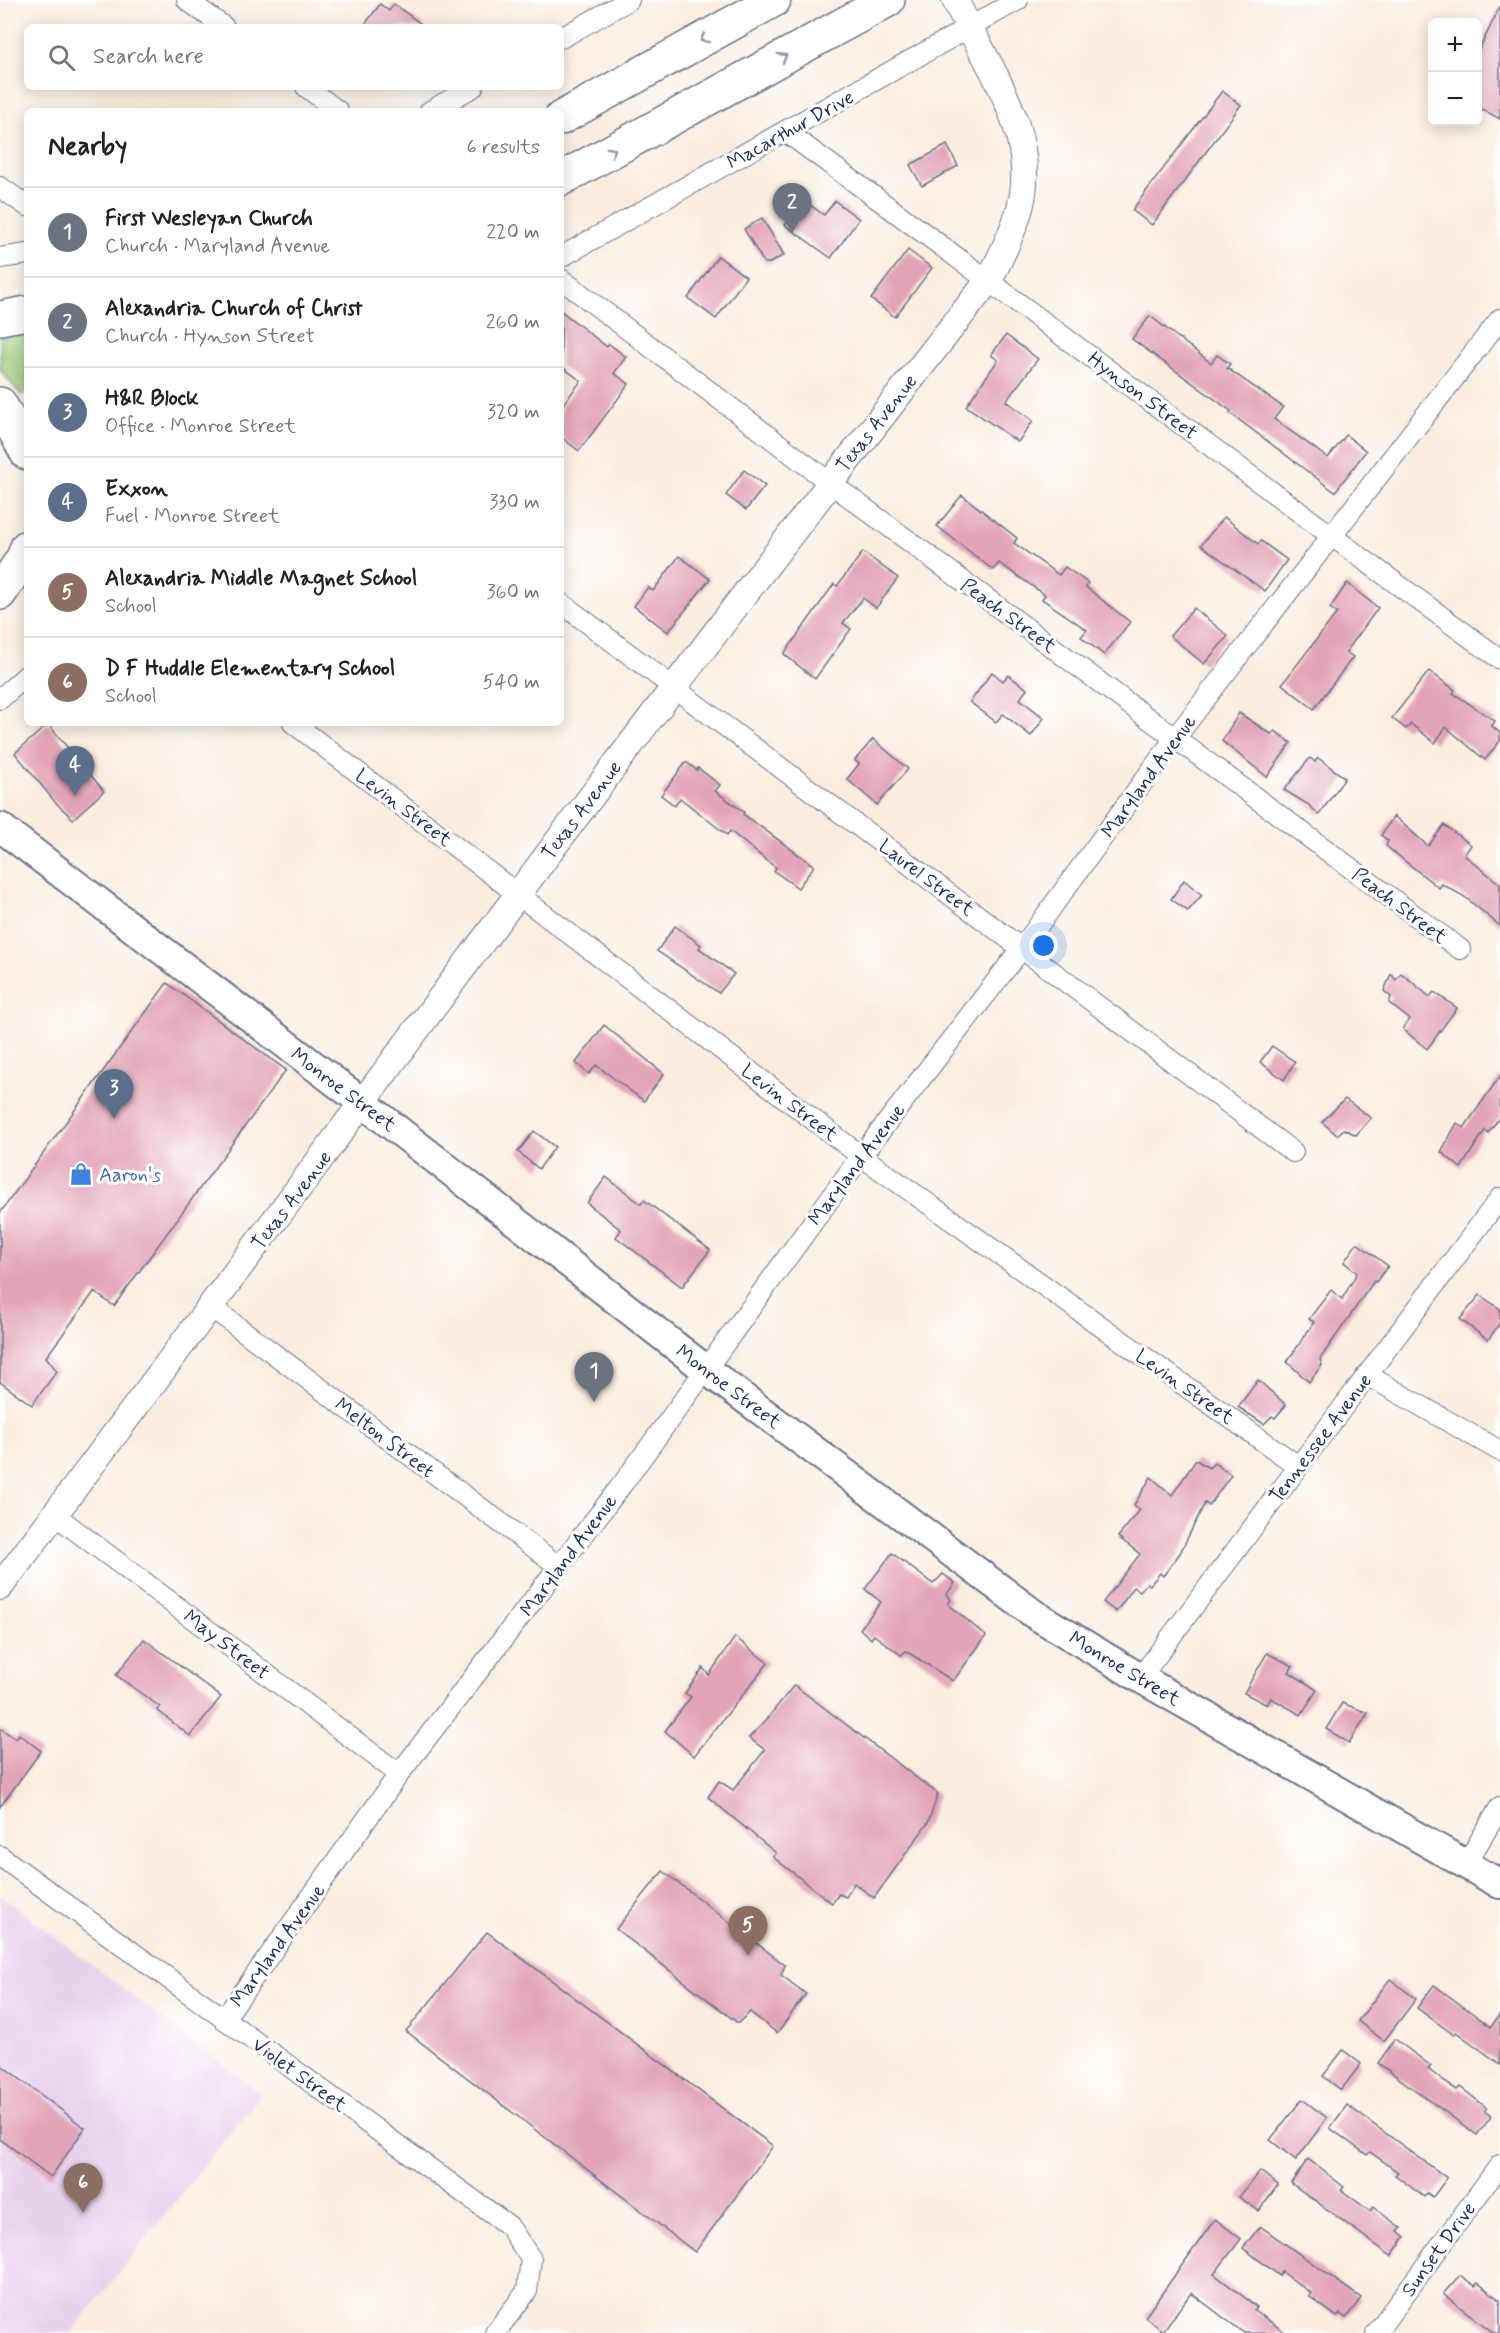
<!DOCTYPE html>
<meta charset="utf-8">
<style>
:root{--surface:#fff;--page:#f2f2f2;--text:#222;--muted:#767676;--line:#e0e0e0;--accent:#1f6fb2}
body{margin:0;font-family:Mynerve,sans-serif;background:var(--page);color:var(--text)}
.controls{position:absolute;right:18px;top:18px;display:grid;overflow:hidden;border-radius:9px;box-shadow:0 3px 15px #0003}
.controls button{width:54px;height:54px;display:grid;place-items:center;padding:0;border:0;border-bottom:2px solid var(--line);background:var(--surface);color:var(--text);font:30px sans-serif}
.you{position:absolute;left:1044px;top:946px;width:21px;height:21px;margin:-15px;border:4px solid #fff;border-radius:50%;background:#1a73e8;box-shadow:0 0 0 9px #1a73e833}
.badge{display:grid;place-items:center;width:39px;height:39px;border-radius:50%;background:var(--accent);color:#fff;font-size:20px;font-weight:700}
.pin{position:absolute;translate:-50% -50px;filter:drop-shadow(0 2px 3px #0008)}
.pin::after{content:'';position:absolute;top:32px;width:21px;height:18px;background:inherit;clip-path:polygon(0 0,100% 0,50% 100%)}
.list{margin:0;padding:0;list-style:none}
h2{display:flex;justify-content:space-between;align-items:center;height:78px;margin:0;padding:0 24px;font-size:26px}
h2 small{font-size:20px;font-weight:400;color:var(--muted)}
.list li{display:grid;grid-template-columns:39px 1fr auto;gap:18px;align-items:center;box-sizing:border-box;height:90px;padding:0 24px;border-top:2px solid var(--line)}
.list b{display:block;font-size:22px;white-space:nowrap}
.list p{margin:0;font-size:20px;white-space:nowrap;color:var(--muted)}
.list em{font-size:20px;font-style:normal;color:var(--muted)}
.icon{flex:none;width:33px;height:33px;fill:none;stroke:currentColor;stroke-width:2;stroke-linecap:round;stroke-linejoin:round}
.map{position:relative;flex:none;width:1500px;height:2333px;overflow:hidden}
.search{position:absolute;background:var(--surface);box-shadow:0 3px 15px #0003;left:24px;top:24px;width:540px;height:66px;display:flex;align-items:center;gap:15px;box-sizing:border-box;padding:0 21px;border-radius:9px;color:var(--muted);font-size:22px}
.panel{position:absolute;background:var(--surface);box-shadow:0 3px 15px #0003;left:24px;top:108px;width:540px;height:618px;border-radius:9px}
.map>svg:first-child{display:block}
.built{fill:#e9d2ed}
.green{fill:#98c472;stroke:#5a7a68;stroke-width:1.5}
.building{fill:#e3a4b8}
.lines{fill:none;stroke-linecap:round;stroke-linejoin:round}
.minor-casing{stroke:#69728b;stroke-width:22}
.tertiary-casing{stroke:#69728b;stroke-width:28}
.secondary-casing{stroke:#69728b;stroke-width:32}
.trunk-casing{stroke:#69728b;stroke-width:36}
.minor{stroke:#fff;stroke-width:20}
.tertiary{stroke:#fff;stroke-width:26}
.secondary{stroke:#fff;stroke-width:28}
.trunk{stroke:#fff;stroke-width:33}
.oneway{stroke:#8d97ae}
.labels{text-anchor:middle;stroke-width:6;stroke-linejoin:round;paint-order:stroke}
.street-label{font-size:20px;fill:#1b2f5e;stroke:#fff}
.shop-label{font-size:20px;fill:#366cbe;stroke:#fff;text-anchor:start}
</style>
<div class="map">
<svg width="1500" height="2333" viewBox="0 0 1500 2333">
<rect width="100%" height="100%" fill="#fff"/>
<filter id="ink" filterUnits="userSpaceOnUse"><feTurbulence type="fractalNoise" baseFrequency=".0167" numOctaves="2"/><feDisplacementMap in="SourceGraphic" scale="12" xChannelSelector="R" yChannelSelector="G"/><feConvolveMatrix kernelMatrix="1 2 1 2 8 2 1 2 1" color-interpolation-filters="sRGB"/></filter>
<filter id="wash" filterUnits="userSpaceOnUse"><feTurbulence type="fractalNoise" baseFrequency=".008" numOctaves="4" result="noise"/><feDisplacementMap in="SourceGraphic" scale="24" xChannelSelector="R" yChannelSelector="G"/><feGaussianBlur stdDeviation="1.35" result="paint"/><feColorMatrix in="noise" values="0 0 0 0 0 0 0 0 0 0 0 0 0 0 0 0 0 1.4 0 .05"/><feComposite in="paint" operator="in"/></filter>
<g filter="url(#wash)">
<rect width="100%" height="100%" fill="#faeddf"/>
<!-- built -->
<polygon class="built" points="0,1895 261,2094 71,2333 0,2333"/>
<!-- green -->
<polygon class="green" points="27,331 27,391 21,395 0,370 0,336"/>
<g id="blocks">
<!-- building -->
<g class="building">
<polygon points="380,4 389,11 394,4 425,27 363,27"/>
<polygon points="1500,6 1500,119 1478,107 1478,52"/>
<polygon points="1222,91 1241,105 1152,225 1132,210"/>
<polygon points="947,145 958,166 922,186 910,165"/>
<polygon points="803,200 824,215 835,201 859,219 831,258 785,225"/>
<polygon points="762,218 784,255 770,263 764,263 744,229"/>
<polygon points="908,250 932,268 895,317 871,299"/>
<polygon points="718,256 746,277 716,319 688,298"/>
<polygon points="561,311 607,347 609,344 626,357 614,373 629,384 579,451 561,437 561,407 581,381 561,366"/>
<polygon points="1150,316 1211,363 1217,355 1230,364 1227,368 1283,407 1274,419 1328,458 1346,435 1366,451 1335,492 1230,413 1231,411 1132,339"/>
<polygon points="1006,335 1038,359 1006,401 1033,421 1018,442 966,406 998,360 991,355"/>
<polygon points="744,470 765,486 746,510 726,495"/>
<polygon points="962,495 1017,538 1014,543 1059,575 1065,567 1088,583 1086,587 1130,622 1104,655 1081,637 1087,630 1042,599 1045,595 999,563 993,570 937,526"/>
<polygon points="1224,517 1258,544 1261,541 1287,560 1265,591 1201,545"/>
<polygon points="863,552 898,578 876,608 863,598 843,623 851,629 815,679 784,654 834,584 837,586"/>
<polygon points="679,556 710,579 668,632 634,606 648,587 653,591"/>
<polygon points="1347,583 1378,608 1346,652 1353,657 1314,709 1282,684 1337,613 1330,608"/>
<polygon points="1194,608 1228,636 1204,664 1170,636"/>
<polygon points="1429,671 1455,690 1453,693 1495,721 1492,726 1500,733 1500,741 1485,760 1446,727 1435,743 1411,724 1406,729 1392,718"/>
<polygon points="992,672 1003,681 1008,675 1027,689 1020,699 1044,718 1031,736 1003,714 996,722 970,702"/>
<polygon points="1239,713 1271,734 1275,731 1291,743 1267,777 1222,741"/>
<polygon points="48,724 104,791 73,819 55,802 15,753"/>
<polygon points="873,739 908,769 877,805 847,779 859,764 855,760"/>
<polygon points="1310,758 1315,762 1318,758 1345,778 1319,815 1309,805 1284,790"/>
<polygon points="686,762 697,770 698,768 720,785 715,791 744,812 743,814 814,866 798,888 774,871 776,868 730,831 727,835 680,798 675,806 661,795"/>
<polygon points="1394,816 1428,846 1444,825 1471,845 1464,855 1500,884 1500,926 1465,897 1442,884 1439,888 1386,846 1388,841 1381,835"/>
<polygon points="1184,880 1202,895 1188,911 1171,899"/>
<polygon points="675,926 701,945 699,948 734,974 719,993 657,951"/>
<polygon points="1401,973 1430,997 1434,992 1457,1008 1427,1049 1403,1029 1409,1019 1389,1003 1391,997 1384,991 1391,974 1396,980"/>
<polygon points="167,983 286,1070 114,1306 94,1292 46,1357 57,1371 32,1405 0,1382 0,1213"/>
<polygon points="604,1025 664,1074 644,1101 596,1065 589,1074 576,1063"/>
<polygon points="1272,1046 1295,1062 1284,1080 1260,1062"/>
<polygon points="1500,1076 1500,1117 1488,1133 1485,1130 1461,1168 1441,1152 1457,1123 1464,1128"/>
<polygon points="1345,1099 1371,1118 1356,1135 1344,1129 1337,1135 1322,1122"/>
<polygon points="534,1131 555,1147 539,1169 518,1152"/>
<polygon points="606,1177 641,1204 644,1200 710,1250 682,1287 616,1237 621,1230 587,1203"/>
<polygon points="1357,1243 1388,1266 1376,1282 1374,1281 1320,1359 1322,1365 1309,1382 1287,1362 1314,1322 1309,1319 1331,1290 1342,1299 1357,1273 1344,1262"/>
<polygon points="1480,1295 1500,1309 1500,1323 1488,1340 1460,1319"/>
<polygon points="1258,1380 1286,1405 1275,1418 1272,1416 1264,1424 1238,1407"/>
<polygon points="1196,1460 1209,1468 1214,1463 1231,1475 1209,1506 1205,1503 1180,1553 1163,1576 1160,1573 1150,1585 1147,1583 1140,1591 1134,1587 1116,1612 1103,1602 1140,1554 1118,1537 1140,1510 1134,1505 1151,1477 1172,1495"/>
<polygon points="892,1553 933,1584 943,1574 955,1583 947,1594 951,1600 948,1604 986,1636 953,1681 906,1651 901,1655 874,1635 871,1639 860,1629 881,1602 865,1589"/>
<polygon points="735,1637 768,1663 694,1756 665,1731 691,1697 685,1693 703,1668 709,1675"/>
<polygon points="144,1639 221,1697 190,1736 157,1710 160,1707 116,1675"/>
<polygon points="1267,1653 1293,1666 1289,1672 1317,1690 1301,1715 1271,1698 1267,1705 1244,1693"/>
<polygon points="794,1685 938,1794 928,1823 874,1898 854,1883 846,1897 839,1894 832,1903 773,1857 776,1853 708,1797 719,1781 733,1790 765,1750 749,1738 767,1719"/>
<polygon points="1342,1703 1368,1713 1349,1743 1326,1729"/>
<polygon points="0,1728 16,1739 19,1734 41,1751 0,1807"/>
<polygon points="663,1871 785,1965 781,1975 806,1994 777,2033 750,2012 738,2023 616,1929"/>
<polygon points="487,1932 773,2146 695,2252 406,2031"/>
<polygon points="1390,1979 1416,1999 1384,2041 1358,2021"/>
<polygon points="1434,1985 1491,2027 1500,2014 1500,2064 1456,2032 1454,2035 1417,2008"/>
<polygon points="1395,2039 1431,2066 1428,2069 1443,2081 1457,2090 1460,2087 1487,2108 1485,2111 1492,2116 1477,2135 1378,2063"/>
<polygon points="1343,2050 1361,2064 1341,2090 1323,2076"/>
<polygon points="0,2064 85,2128 51,2177 0,2139"/>
<polygon points="1302,2099 1327,2118 1296,2160 1270,2140"/>
<polygon points="1347,2105 1447,2178 1433,2197 1427,2193 1424,2197 1395,2175 1398,2172 1370,2152 1367,2155 1330,2128"/>
<polygon points="1308,2159 1344,2187 1341,2190 1370,2211 1373,2207 1401,2228 1398,2231 1405,2237 1391,2256 1291,2183"/>
<polygon points="1260,2171 1278,2185 1259,2211 1239,2197"/>
<polygon points="1215,2219 1241,2239 1214,2274 1257,2307 1254,2310 1286,2333 1244,2333 1191,2293 1163,2331 1145,2317"/>
<polygon points="1260,2226 1361,2298 1346,2318 1340,2314 1337,2317 1309,2296 1311,2293 1282,2272 1280,2276 1243,2248"/>
<polygon points="1460,2275 1475,2286 1478,2283 1500,2300 1500,2333 1494,2333 1443,2294"/>
</g>
</g>
</g>
<g filter="url(#ink)">
<use href="#blocks" fill-opacity="0" stroke="#69728b" stroke-width="1.5"/>
<g class="lines">
<!-- minor casing -->
<g class="minor-casing">
<g id="minor">
<polyline points="187,0 224,27"/>
<polyline points="561,38 629,0"/>
<polyline points="306,87 338,111"/>
<polyline points="430,111 473,87"/>
<path d="M786,132c240,174 474,354 714,527"/>
<polyline points="0,187 27,206"/>
<polyline points="561,257 1018,0"/>
<polyline points="0,258 27,254"/>
<polyline points="561,279 829,482 1460,949"/>
<polyline points="561,603 1293,1152"/>
<polyline points="0,699 27,675"/>
<polyline points="293,723 861,1156 1298,1466"/>
<polyline points="211,1307 560,1567"/>
<polyline points="1367,1375 1500,1451"/>
<polyline points="55,1515 399,1774"/>
<polyline points="1140,1678 1500,1198"/>
<polyline points="0,1856 509,2226 531,2259 527,2291 495,2333"/>
<polyline points="1466,1864 1500,1807"/>
<polyline points="224,2019 399,1774 624,1482 861,1156 1022,948 1175,738 1500,319"/>
<polyline points="1376,2333 1500,2165"/>
</g>
</g>
<!-- tertiary casing -->
<g class="tertiary-casing">
<path id="tertiary" d="M0,1587c329,-436 650,-879 989,-1307 12,-23 24,-47 31,-72 20,-75 -34,-144 -65,-208"/>
</g>
<!-- secondary casing -->
<g class="secondary-casing">
<polyline id="secondary" points="0,827 363,1103 705,1369 1034,1614 1140,1678 1500,1884"/>
</g>
<!-- trunk casing -->
<g class="trunk-casing">
<g id="trunk">
<polyline points="561,118 774,0"/>
<polyline points="561,179 888,0"/>
<polyline points="0,318 27,313"/>
<polyline points="0,404 27,453"/>
<polyline points="0,593 23,558 27,547"/>
</g>
</g>
<!-- minor -->
<use href="#minor" class="minor"/>
<!-- tertiary -->
<use href="#tertiary" class="tertiary"/>
<!-- secondary -->
<use href="#secondary" class="secondary"/>
<!-- trunk -->
<use href="#trunk" class="trunk"/>
</g>
<!-- one-way arrows -->
<defs><path id="oneway-chevron" d="M-2-3.5L2.5 0L-2 3.5" fill="none" stroke-width="1.6" stroke-linecap="round" stroke-linejoin="round" transform="scale(1.5)"/></defs>
<g class="oneway">
<use href="#oneway-chevron" transform="translate(704 39) rotate(151)"/>
<use href="#oneway-chevron" transform="translate(783 57) rotate(-29)"/>
<use href="#oneway-chevron" transform="translate(612 151) rotate(-29)"/>
</g>
</g>
<!-- icons -->
<defs>
<g id="shop-bare" transform="scale(1.8)"><path d="M-5-2.5h2.3a2.7 3.5 0 0 1 5.4 0H5L5.5 6h-11ZM-1.5-2.5h3a1.5 2.3 0 0 0-3 0Z" fill="#3f7fe0" stroke="#fff" stroke-width="2.5" paint-order="stroke"/></g>
</defs>
<g fill-rule="evenodd">
<use href="#shop-bare" x="81" y="1174"/>
</g>
<g class="labels">
<!-- street labels -->
<g class="street-label">
<text transform="translate(790 129) rotate(-29)" y="7">Macarthur Drive</text>
<text transform="translate(1143 395) rotate(37)" y="7">Hynson Street</text>
<text transform="translate(876 423) rotate(-52)" y="7">Texas Avenue</text>
<text transform="translate(1009 615) rotate(36)" y="7">Peach Street</text>
<text transform="translate(1148 776) rotate(-54)" y="7">Maryland Avenue</text>
<text transform="translate(404 807) rotate(37)" y="7">Levin Street</text>
<text transform="translate(581 810) rotate(-53)" y="7">Texas Avenue</text>
<text transform="translate(927 877) rotate(37)" y="7">Laurel Street</text>
<text transform="translate(1400 905) rotate(37)" y="7">Peach Street</text>
<text transform="translate(344 1089) rotate(37)" y="7">Monroe Street</text>
<text transform="translate(790 1102) rotate(37)" y="7">Levin Street</text>
<text transform="translate(856 1164) rotate(-53)" y="7">Maryland Avenue</text>
<text transform="translate(291 1200) rotate(-53)" y="7">Texas Avenue</text>
<text transform="translate(729 1386) rotate(37)" y="7">Monroe Street</text>
<text transform="translate(1185 1386) rotate(35)" y="7">Levin Street</text>
<text transform="translate(385 1437) rotate(37)" y="7">Melton Street</text>
<text transform="translate(1320 1438) rotate(-53)" y="7">Tennessee Avenue</text>
<text transform="translate(568 1555) rotate(-53)" y="7">Maryland Avenue</text>
<text transform="translate(227 1644) rotate(37)" y="7">May Street</text>
<text transform="translate(1125 1668) rotate(31)" y="7">Monroe Street</text>
<text transform="translate(277 1945) rotate(-54)" y="7">Maryland Avenue</text>
<text transform="translate(300 2074) rotate(36)" y="7">Violet Street</text>
<text transform="translate(1438 2249) rotate(-54)" y="7">Sunset Drive</text>
</g>
<!-- shop labels -->
<g class="shop-label">
<text x="99" y="1181">Aaron's</text>
</g>
</g>
</svg>
<div class="controls">
<button>+</button>
<button>−</button>
</div>
<div class="you"></div>
<div class="pin badge" style="left:594px;top:1402px;background:#6b7280">1</div>
<div class="pin badge" style="left:792px;top:233px;background:#6b7280">2</div>
<div class="pin badge" style="left:114px;top:1119px;background:#5c6f8a">3</div>
<div class="pin badge" style="left:75px;top:796px;background:#5c6f8a">4</div>
<div class="pin badge" style="left:748px;top:1956px;background:#8d6e63">5</div>
<div class="pin badge" style="left:83px;top:2213px;background:#8d6e63">6</div>
<div class="search"><svg class="icon" aria-label="search" viewBox="0 0 24 24"><circle cx="10" cy="10" r="6"/><path d="M15 15l6 6"/></svg>Search here</div>
<section class="panel">
<h2>Nearby<small>6 results</small></h2>
<ul class="list">
<li><span class="badge" style="background:#6b7280">1</span><div><b>First Wesleyan Church</b><p>Church · Maryland Avenue</p></div><em>220 m</em></li>
<li><span class="badge" style="background:#6b7280">2</span><div><b>Alexandria Church of Christ</b><p>Church · Hynson Street</p></div><em>260 m</em></li>
<li><span class="badge" style="background:#5c6f8a">3</span><div><b>H&amp;R Block</b><p>Office · Monroe Street</p></div><em>320 m</em></li>
<li><span class="badge" style="background:#5c6f8a">4</span><div><b>Exxon</b><p>Fuel · Monroe Street</p></div><em>330 m</em></li>
<li><span class="badge" style="background:#8d6e63">5</span><div><b>Alexandria Middle Magnet School</b><p>School</p></div><em>360 m</em></li>
<li><span class="badge" style="background:#8d6e63">6</span><div><b>D F Huddle Elementary School</b><p>School</p></div><em>540 m</em></li>
</ul>
</section>
</div>
